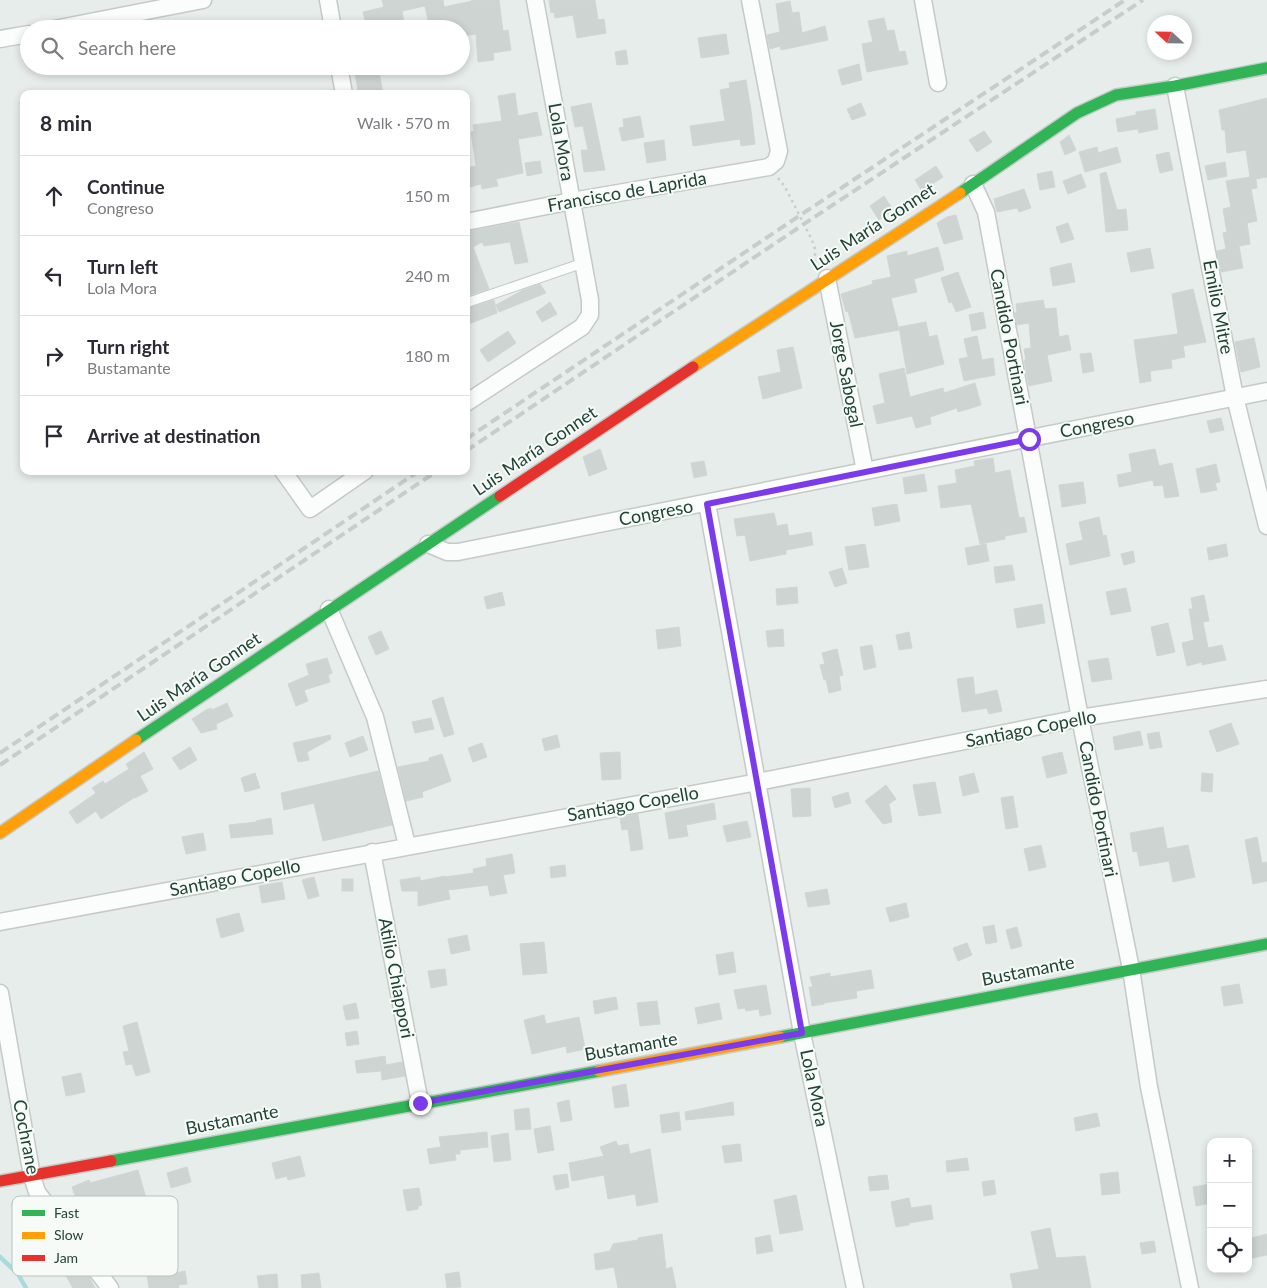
<!DOCTYPE html>
<meta charset="utf-8">
<style>
:root{--surface:#fff;--page:#f2f2f3;--text:#2b2b33;--muted:#7c7c81;--line:#e1e1e2}
body{margin:0;font-family:Lato,sans-serif;background:var(--page);color:var(--text)}
.controls{position:absolute;right:15px;bottom:15px;display:grid;overflow:hidden;border-radius:10px;box-shadow:0 2px 8px #0003}
.controls button{width:45px;height:45px;display:grid;place-items:center;padding:0;border:0;border-bottom:1px solid var(--line);background:var(--surface);color:var(--text);font:25px sans-serif}
.compass{position:absolute;left:1147px;top:15px;width:45px;height:45px;border-radius:50%;background:var(--surface);box-shadow:0 2px 8px #0003;rotate:292deg}
.stop{position:absolute;width:15px;height:15px;margin:-11px;border:4px solid #7c3aed;border-radius:50%;background:#fff}
.stop.end{background:#7c3aed;border-color:#fff;box-shadow:0 1px 5px #0008}
.list{margin:0;padding:0;list-style:none}
h2{display:flex;justify-content:space-between;align-items:center;height:65px;margin:0;padding:0 20px;font-size:21px}
h2 small{font-size:16px;font-weight:400;color:var(--muted)}
.list li{display:grid;grid-template-columns:32px 1fr auto;gap:15px;align-items:center;box-sizing:border-box;height:80px;padding:0 20px;border-top:1px solid var(--line)}
.list b{display:block;font-size:19px;white-space:nowrap}
.list p{margin:0;font-size:16px;white-space:nowrap;color:var(--muted)}
.list em{font-size:16px;font-style:normal;color:var(--muted)}
.icon{flex:none;width:28px;height:28px;fill:none;stroke:currentColor;stroke-width:2;stroke-linecap:round;stroke-linejoin:round}
.map{position:relative;flex:none;width:1267px;height:1288px;overflow:hidden}
.search{position:absolute;background:var(--surface);box-shadow:0 2px 8px #0003;left:20px;top:20px;width:450px;height:55px;display:flex;align-items:center;gap:12px;box-sizing:border-box;padding:0 18px;border-radius:28px;color:var(--muted);font-size:19px}
.panel{position:absolute;background:var(--surface);box-shadow:0 2px 8px #0003;left:20px;top:90px;width:450px;height:385px;border-radius:10px}
.map>svg:first-child{display:block}
.lines{fill:none;stroke-linecap:round;stroke-linejoin:round}
.stream{stroke:#a6dcdd;stroke-width:4.5}
.building{fill:#ced4d1;stroke:#d0d6d3}
.lane-casing{stroke:#c4cac7;stroke-width:11}
.street-casing{stroke:#c4cac7;stroke-width:19}
.fast-casing{stroke:#c2cbc7;stroke-width:14}
.slow-casing{stroke:#c2cbc7;stroke-width:14}
.jam-casing{stroke:#c2cbc7;stroke-width:14}
.path{stroke:#c6cecb;stroke-width:2.5;stroke-dasharray:2.5 4;stroke-linecap:butt}
.lane{stroke:#fbfcfc;stroke-width:9}
.street{stroke:#fbfcfc;stroke-width:16}
.fast{stroke:#30b455;stroke-width:11}
.slow{stroke:#ff9f0a;stroke-width:11}
.jam{stroke:#e5322d;stroke-width:11}
.rail{stroke:#c8cdcb;stroke-width:4;stroke-dasharray:10 5;stroke-linecap:butt}
.route{stroke:#7c3aed;stroke-width:6}
.labels{text-anchor:middle;stroke-width:4;stroke-linejoin:round;paint-order:stroke}
.street-label{font-size:18px;fill:#224336;stroke:#f6fbf8}
.key{fill:#f6fbf8;stroke:#b6c4be;stroke-width:1}
.key-label{font-size:14px;fill:#224336}
</style>
<div class="map">
<svg width="1267" height="1288" viewBox="0 0 1267 1288">
<rect width="100%" height="100%" fill="#e7edea"/>
<g class="lines">
<!-- stream -->
<polyline class="stream" points="0,1257 18,1274 26,1288"/>
</g>
<!-- building -->
<g class="building">
<polygon points="382,0 443,0 444,7 472,1 471,0 499,0 503,31 508,30 511,50 493,53 494,60 478,62 476,34 461,36 461,29 430,29 425,6 402,11 405,29 390,29 390,26 367,29 363,12 384,7"/>
<polygon points="549,0 595,0 598,20 604,19 606,33 577,38 573,15 555,18 554,12 551,13"/>
<polygon points="790,1 792,13 799,12 802,33 825,26 828,40 781,50 780,46 770,49 767,35 780,32 776,4"/>
<polygon points="884,18 887,31 894,30 899,52 905,51 908,64 867,72 862,44 873,42 868,21"/>
<polygon points="726,34 729,54 701,58 698,38"/>
<polygon points="626,50 628,64 617,65 615,52"/>
<polygon points="859,64 862,80 842,85 838,70"/>
<polygon points="354,66 378,66 383,94 367,94 366,90 358,91"/>
<polygon points="746,80 751,110 755,144 741,146 740,139 693,146 690,126 725,121 720,90 730,88 729,83"/>
<polygon points="515,93 518,116 537,112 542,135 518,139 523,173 496,179 498,186 482,189 481,184 466,188 466,168 476,166 471,132 474,131 473,125 502,121 498,96"/>
<polygon points="1267,98 1267,177 1256,179 1257,188 1251,189 1257,221 1247,223 1250,244 1239,246 1243,268 1221,272 1217,251 1226,249 1223,233 1227,232 1223,209 1231,207 1226,181 1250,177 1246,150 1227,153 1225,130 1222,130 1219,110"/>
<polygon points="591,103 605,170 584,172 581,150 588,150 583,126 575,127 571,107"/>
<polygon points="861,103 866,115 852,120 847,109"/>
<polygon points="1155,109 1158,129 1139,133 1138,129 1118,132 1116,119 1136,115 1136,112"/>
<polygon points="640,116 644,137 622,141 619,128 624,127 623,119"/>
<polygon points="984,131 992,142 977,152 969,140"/>
<polygon points="1069,135 1076,150 1065,155 1060,142"/>
<polygon points="664,140 666,160 647,163 644,143"/>
<polygon points="1097,147 1098,153 1117,147 1121,162 1085,172 1079,152"/>
<polygon points="1169,152 1173,170 1160,173 1156,155"/>
<polygon points="540,161 542,173 527,176 525,163"/>
<polygon points="1225,162 1227,176 1208,180 1205,166"/>
<polygon points="936,166 943,177 922,191 915,180"/>
<polygon points="1052,171 1055,187 1040,190 1037,174"/>
<polygon points="1106,172 1117,210 1126,209 1128,230 1106,232 1100,174"/>
<polygon points="1081,174 1086,187 1068,194 1063,181"/>
<polygon points="1024,189 1031,208 1019,212 1017,208 997,212 994,199"/>
<polygon points="884,196 893,210 879,220 870,206"/>
<polygon points="956,215 963,239 944,244 937,223 947,217"/>
<polygon points="519,222 528,262 515,264 510,242 484,246 482,242 473,247 489,289 466,296 466,232"/>
<polygon points="1068,223 1074,239 1061,243 1056,227"/>
<polygon points="938,247 944,270 914,279 917,292 891,298 899,330 855,338 848,311 846,312 841,294 873,284 872,281 891,277 887,256 907,251 907,256"/>
<polygon points="1150,248 1154,268 1131,272 1127,253"/>
<polygon points="1071,263 1075,282 1053,286 1050,268"/>
<polygon points="958,272 971,307 956,312 952,302 949,303 941,278"/>
<polygon points="540,284 546,293 499,312 496,305 523,290"/>
<polygon points="1193,289 1206,342 1183,346 1185,357 1171,360 1172,368 1150,371 1151,381 1140,383 1134,340 1178,334 1172,294"/>
<polygon points="494,300 497,313 466,325 466,309"/>
<polygon points="1043,300 1045,309 1056,308 1059,337 1068,335 1071,350 1047,355 1052,381 1029,386 1024,360 1026,360 1024,349 1031,348 1029,323 1017,325 1015,313 1017,312 1016,304"/>
<polygon points="550,302 557,314 542,322 536,312"/>
<polygon points="983,312 986,328 972,331 969,315"/>
<polygon points="926,322 929,337 937,335 944,364 907,374 899,327"/>
<polygon points="508,331 516,343 488,362 480,350"/>
<polygon points="977,336 982,360 993,358 995,375 964,381 959,359 968,357 964,339"/>
<polygon points="1254,338 1260,367 1241,372 1235,342"/>
<polygon points="793,347 802,388 763,399 758,377 781,372 777,350"/>
<polygon points="1091,353 1094,371 1083,373 1080,354"/>
<polygon points="904,368 910,397 943,388 944,393 975,383 981,405 958,412 957,408 930,417 931,424 916,428 912,416 877,424 873,406 885,403 879,374"/>
<polygon points="1221,418 1224,430 1210,433 1207,421"/>
<polygon points="600,449 607,469 589,476 583,457"/>
<polygon points="1155,449 1159,466 1172,463 1179,496 1165,498 1163,485 1154,486 1153,480 1119,487 1117,475 1132,472 1129,454"/>
<polygon points="993,458 995,473 1010,470 1019,518 1024,517 1027,532 1005,536 1005,539 980,544 971,504 941,508 938,486 957,483 955,470 975,466 974,461"/>
<polygon points="704,461 707,475 694,478 691,463"/>
<polygon points="1216,464 1220,482 1215,483 1217,490 1201,493 1196,469"/>
<polygon points="924,474 927,491 905,494 903,478"/>
<polygon points="1083,482 1086,503 1062,507 1059,485"/>
<polygon points="897,504 900,521 875,526 872,508"/>
<polygon points="774,513 777,526 787,524 789,536 811,532 813,545 786,550 786,554 750,561 745,535 737,536 734,519"/>
<polygon points="1099,517 1103,536 1106,535 1110,556 1070,565 1066,544 1083,540 1079,522"/>
<polygon points="865,544 869,567 849,570 845,547"/>
<polygon points="986,544 989,561 968,565 965,548"/>
<polygon points="1226,544 1228,556 1209,560 1207,548"/>
<polygon points="1133,551 1135,562 1124,565 1121,554"/>
<polygon points="1012,565 1015,580 996,583 994,567"/>
<polygon points="842,568 847,583 835,587 829,572"/>
<polygon points="797,587 798,603 777,605 776,589"/>
<polygon points="1126,588 1131,611 1111,615 1106,592"/>
<polygon points="502,592 505,605 487,609 484,597"/>
<polygon points="1204,595 1209,621 1203,622 1208,648 1222,645 1226,660 1202,665 1202,662 1187,666 1182,643 1194,640 1189,609 1193,609 1191,598"/>
<polygon points="1042,604 1045,623 1017,628 1014,609"/>
<polygon points="1168,623 1175,652 1157,656 1151,627"/>
<polygon points="679,627 681,646 658,649 656,630"/>
<polygon points="783,629 784,646 768,647 766,631"/>
<polygon points="381,631 389,649 376,655 368,637"/>
<polygon points="909,632 912,648 899,650 896,635"/>
<polygon points="872,645 876,667 864,670 860,647"/>
<polygon points="837,649 843,675 839,676 841,690 829,693 826,679 824,680 820,665 825,664 822,653"/>
<polygon points="327,658 332,673 328,675 330,682 304,690 308,701 296,706 288,684 309,675 306,664"/>
<polygon points="1108,658 1112,679 1092,682 1088,661"/>
<polygon points="973,677 975,695 997,690 1002,711 989,714 987,708 962,712 957,679"/>
<polygon points="443,697 454,734 444,737 432,701"/>
<polygon points="227,703 233,716 216,724 217,729 201,733 192,719 206,710 211,708 212,710"/>
<polygon points="431,718 434,729 415,733 412,722"/>
<polygon points="1231,723 1239,744 1217,752 1209,731"/>
<polygon points="1140,731 1143,745 1115,750 1113,737"/>
<polygon points="1159,732 1162,747 1150,749 1147,734"/>
<polygon points="330,735 331,739 307,752 309,760 298,762 293,743"/>
<polygon points="557,735 560,747 545,751 542,739"/>
<polygon points="363,736 368,750 350,757 345,743"/>
<polygon points="482,743 487,757 473,762 468,748"/>
<polygon points="190,747 197,760 180,770 172,758"/>
<polygon points="144,752 153,769 140,776 148,791 135,798 135,797 101,819 96,811 77,824 69,812 96,793 92,788 103,781 105,784 129,769 126,764"/>
<polygon points="620,752 621,779 602,780 600,753"/>
<polygon points="1062,752 1067,773 1047,778 1042,757"/>
<polygon points="442,754 451,781 422,792 423,797 406,801 398,767 429,761 429,758"/>
<polygon points="378,771 392,825 323,841 314,803 284,810 281,793"/>
<polygon points="255,773 260,788 245,792 241,778"/>
<polygon points="974,773 979,792 963,796 959,777"/>
<polygon points="1202,773 1213,774 1212,792 1201,791"/>
<polygon points="935,782 941,813 919,816 913,785"/>
<polygon points="886,785 896,799 889,804 892,822 883,824 865,801"/>
<polygon points="810,788 811,816 793,817 791,789"/>
<polygon points="848,792 851,803 835,808 832,797"/>
<polygon points="1013,796 1018,827 1006,829 1001,798"/>
<polygon points="714,803 716,819 686,825 688,836 669,839 665,813"/>
<polygon points="638,814 643,849 631,851 628,829 622,830 620,818"/>
<polygon points="271,818 273,834 231,838 229,825 256,822 256,821"/>
<polygon points="747,821 751,837 727,842 723,826"/>
<polygon points="1163,827 1167,849 1188,845 1195,877 1173,882 1169,861 1140,866 1137,851 1133,852 1130,833"/>
<polygon points="203,833 206,850 186,854 182,837"/>
<polygon points="1257,837 1262,863 1267,862 1267,881 1253,884 1245,840"/>
<polygon points="1041,845 1046,867 1029,871 1024,849"/>
<polygon points="512,854 515,873 503,875 507,893 490,896 488,885 448,890 450,899 418,906 418,891 402,891 400,880 420,877 420,881 445,876 445,877 474,873 473,869 487,866 486,859"/>
<polygon points="565,865 566,876 551,878 550,867"/>
<polygon points="314,877 319,896 308,899 302,880"/>
<rect x="342" y="879" width="11" height="12"/>
<polygon points="282,882 285,899 262,903 259,886"/>
<polygon points="827,889 830,904 808,907 805,893"/>
<polygon points="906,903 909,917 890,922 886,908"/>
<polygon points="239,913 244,931 221,938 216,919"/>
<polygon points="994,925 997,942 986,944 983,927"/>
<polygon points="1017,927 1022,946 1011,949 1006,930"/>
<polygon points="467,935 470,950 451,954 448,939"/>
<polygon points="544,942 547,973 523,975 520,944"/>
<polygon points="967,943 972,955 958,961 953,948"/>
<polygon points="733,952 736,972 719,975 716,955"/>
<polygon points="445,969 447,985 431,988 428,971"/>
<polygon points="871,970 874,988 856,991 857,998 824,1003 824,1004 812,1006 809,987 813,987 810,977 830,973 830,977"/>
<polygon points="1239,984 1243,1003 1224,1006 1221,987"/>
<polygon points="766,985 771,1014 760,1016 759,1009 746,1011 745,1008 738,1009 734,990"/>
<polygon points="616,997 618,1009 595,1014 593,1001"/>
<polygon points="657,1001 660,1024 640,1026 637,1003"/>
<polygon points="356,1003 359,1018 346,1020 343,1006"/>
<polygon points="719,1003 722,1019 698,1024 695,1008"/>
<polygon points="544,1015 546,1024 579,1017 585,1049 567,1053 566,1046 532,1054 524,1020"/>
<polygon points="137,1022 150,1072 136,1076 132,1064 126,1065 123,1052 129,1051 123,1026"/>
<polygon points="357,1031 359,1044 347,1046 345,1033"/>
<polygon points="385,1056 386,1065 402,1062 405,1076 382,1080 381,1071 357,1073 355,1061"/>
<polygon points="81,1073 85,1092 66,1096 62,1077"/>
<polygon points="626,1084 629,1106 615,1108 612,1087"/>
<polygon points="569,1100 572,1120 561,1122 557,1103"/>
<polygon points="733,1102 734,1115 686,1120 685,1112"/>
<polygon points="529,1108 531,1129 516,1130 514,1110"/>
<polygon points="679,1112 681,1130 662,1133 660,1115"/>
<polygon points="1097,1113 1100,1126 1076,1131 1074,1118"/>
<polygon points="550,1126 554,1150 538,1153 534,1129"/>
<polygon points="487,1132 488,1147 460,1150 460,1154 455,1154 456,1160 430,1164 427,1149 441,1147 439,1137"/>
<polygon points="508,1133 511,1160 494,1162 491,1136"/>
<polygon points="616,1141 618,1146 628,1144 630,1154 650,1149 658,1202 637,1206 635,1194 608,1199 604,1175 572,1181 569,1163 604,1156 600,1147"/>
<polygon points="740,1144 742,1161 725,1163 722,1146"/>
<polygon points="300,1156 305,1176 288,1180 287,1176 276,1179 272,1163"/>
<polygon points="967,1158 969,1170 947,1172 946,1161"/>
<polygon points="187,1167 191,1182 171,1188 167,1173"/>
<polygon points="138,1170 146,1198 119,1205 130,1231 116,1238 114,1235 110,1237 107,1225 112,1224 102,1202 80,1210 72,1187 89,1180 90,1183"/>
<polygon points="1118,1172 1120,1193 1102,1195 1100,1174"/>
<polygon points="567,1174 569,1187 556,1190 553,1176"/>
<polygon points="887,1175 889,1189 870,1191 868,1177"/>
<polygon points="994,1180 996,1194 984,1196 982,1182"/>
<polygon points="1211,1184 1211,1203 1196,1206 1193,1187"/>
<polygon points="419,1188 422,1205 418,1206 418,1209 407,1211 403,1190"/>
<polygon points="796,1195 803,1230 780,1234 774,1200"/>
<polygon points="21,1196 32,1211 36,1207 53,1230 67,1249 64,1252 71,1264 58,1272 11,1204"/>
<polygon points="909,1198 911,1208 931,1205 933,1219 909,1223 909,1225 896,1227 891,1202"/>
<polygon points="1050,1228 1056,1258 1085,1256 1091,1288 1013,1288 1010,1274 1039,1269 1031,1232"/>
<polygon points="662,1234 666,1269 672,1267 676,1288 618,1288 614,1267 596,1270 594,1254 610,1251 613,1244 638,1240 638,1238"/>
<polygon points="1267,1234 1267,1255 1248,1259 1248,1239"/>
<polygon points="770,1235 773,1251 757,1254 755,1238"/>
<polygon points="1154,1241 1156,1252 1142,1254 1140,1243"/>
<polygon points="82,1268 89,1277 95,1288 73,1288 66,1276"/>
<polygon points="175,1270 176,1273 185,1271 187,1284 178,1285 179,1288 149,1288 147,1275"/>
<polygon points="459,1272 461,1287 447,1288 445,1274"/>
<polygon points="319,1273 321,1288 302,1288 301,1275"/>
<polygon points="277,1274 278,1288 259,1288 257,1276"/>
</g>
<g class="lines">
<!-- lane casing -->
<g class="lane-casing">
<polyline id="lane" points="466,303 583,263"/>
</g>
<!-- street casing -->
<g class="street-casing">
<g id="street">
<polyline points="328,0 333,29"/>
<polyline points="923,0 938,83"/>
<polyline points="54,29 203,0"/>
<polyline points="0,39 29,34"/>
<polyline points="339,66 344,94"/>
<polyline points="1175,86 1235,397 1267,526"/>
<polyline points="973,184 986,212 1080,718 1131,969 1149,1087 1190,1288"/>
<polyline points="466,222 572,201 769,167 776,161 779,151 750,0"/>
<polyline points="827,278 865,471"/>
<polyline points="466,403 582,327 590,315 590,300 535,0"/>
<polyline points="283,471 310,509 365,471"/>
<polyline points="707,503 802,1033 855,1288"/>
<polyline points="428,544 447,552 458,552 1267,391"/>
<polyline points="329,609 375,717 407,845"/>
<polyline points="372,852 420,1103"/>
<polyline points="0,922 758,782 1080,718 1267,689"/>
<polyline points="0,993 32,1176 37,1192 110,1288"/>
</g>
</g>
<!-- fast casing -->
<g class="fast-casing">
<g id="fast">
<polyline points="960,193 1077,113 1116,95 1175,86 1267,68"/>
<polyline points="136,740 500,496"/>
<polyline points="780,1037 1267,944"/>
<polyline points="111,1161 599,1071"/>
</g>
</g>
<!-- slow casing -->
<g class="slow-casing">
<g id="slow">
<polyline points="693,367 960,193"/>
<polyline points="0,833 136,740"/>
<polyline points="599,1071 780,1037"/>
</g>
</g>
<!-- jam casing -->
<g class="jam-casing">
<g id="jam">
<polyline points="500,496 693,367"/>
<polyline points="0,1181 111,1161"/>
</g>
</g>
<!-- path -->
<polyline class="path" points="778,178 785,187 812,240 815,249 815,264"/>
<!-- lane -->
<use href="#lane" class="lane"/>
<!-- street -->
<use href="#street" class="street"/>
<!-- fast -->
<use href="#fast" class="fast"/>
<!-- slow -->
<use href="#slow" class="slow"/>
<!-- jam -->
<use href="#jam" class="jam"/>
<!-- rail -->
<g class="rail">
<polyline points="466,439 799,216 1125,0"/>
<polyline points="466,451 804,224 1143,0"/>
<polyline points="0,753 419,471"/>
<polyline points="0,765 437,471"/>
</g>
</g>
<g class="lines">
<!-- route -->
<polyline class="route" points="420,1103 802,1033 707,504 1029,439"/>
</g>
<g class="labels">
<!-- street labels -->
<g class="street-label">
<text transform="translate(561 142) rotate(80)" y="6">Lola Mora</text>
<text transform="translate(627 192) rotate(-10)" y="6">Francisco de Laprida</text>
<text transform="translate(873 227) rotate(-33)" y="6">Luis María Gonnet</text>
<text transform="translate(1218 307) rotate(79)" y="6">Emilio Mitre</text>
<text transform="translate(1009 337) rotate(79)" y="6">Candido Portinari</text>
<text transform="translate(846 374) rotate(79)" y="6">Jorge Sabogal</text>
<text transform="translate(1097 425) rotate(-11)" y="6">Congreso</text>
<text transform="translate(535 451) rotate(-34)" y="6">Luis María Gonnet</text>
<text transform="translate(656 513) rotate(-11)" y="6">Congreso</text>
<text transform="translate(199 677) rotate(-34)" y="6">Luis María Gonnet</text>
<text transform="translate(1031 729) rotate(-11)" y="6">Santiago Copello</text>
<text transform="translate(633 804) rotate(-10)" y="6">Santiago Copello</text>
<text transform="translate(1098 809) rotate(79)" y="6">Candido Portinari</text>
<text transform="translate(235 878) rotate(-11)" y="6">Santiago Copello</text>
<text transform="translate(1028 971) rotate(-11)" y="6">Bustamante</text>
<text transform="translate(396 978) rotate(79)" y="6">Atilio Chiappori</text>
<text transform="translate(631 1047) rotate(-10)" y="6">Bustamante</text>
<text transform="translate(814 1088) rotate(78)" y="6">Lola Mora</text>
<text transform="translate(232 1120) rotate(-11)" y="6">Bustamante</text>
<text transform="translate(26 1137) rotate(79)" y="6">Cochrane</text>
</g>
</g>
<!-- legend -->
<rect x="12" y="1196" width="166" height="80" rx="8" class="key"/>
<rect x="22" y="1210" width="23" height="6" fill="#30b455"/>
<rect x="22" y="1232" width="23" height="7" fill="#ff9f0a"/>
<rect x="22" y="1255" width="23" height="6" fill="#e5322d"/>
<g class="key-label">
<text x="54" y="1218">Fast</text>
<text x="54" y="1240">Slow</text>
<text x="54" y="1263">Jam</text>
</g>
</svg>
<div class="controls">
<button>+</button>
<button>−</button>
<button><svg class="icon" aria-label="locate" viewBox="0 0 24 24"><circle cx="12" cy="12" r="6"/><path d="M12 2v4M12 18v4M2 12h4M18 12h4"/></svg></button>
</div>
<svg class="compass" viewBox="-18 -18 36 36"><path d="M0-13l5 13h-10z" fill="#e53935"/><path d="M0 13l5-13h-10z" fill="#7c7c81"/></svg>
<div class="stop" style="left:1029px;top:439px"></div>
<div class="stop end" style="left:420px;top:1103px"></div>
<div class="search"><svg class="icon" aria-label="search" viewBox="0 0 24 24"><circle cx="10" cy="10" r="6"/><path d="M15 15l6 6"/></svg>Search here</div>
<section class="panel">
<h2>8 min<small>Walk · 570 m</small></h2>
<ul class="list">
<li><svg class="icon" aria-label="ahead" viewBox="0 0 24 24"><path d="M12 20V5M6 11l6-6 6 6"/></svg><div><b>Continue</b><p>Congreso</p></div><em>150 m</em></li>
<li><svg class="icon" aria-label="left" viewBox="0 0 24 24"><path d="M17 20v-9H6M10 6l-5 5 5 5"/></svg><div><b>Turn left</b><p>Lola Mora</p></div><em>240 m</em></li>
<li><svg class="icon" aria-label="right" viewBox="0 0 24 24"><path d="M7 20v-9h11M14 6l5 5-5 5"/></svg><div><b>Turn right</b><p>Bustamante</p></div><em>180 m</em></li>
<li><svg class="icon" aria-label="arrive" viewBox="0 0 24 24"><path d="M6 21V4h12l-3 4 3 4H6"/></svg><div><b>Arrive at destination</b></div></li>
</ul>
</section>
</div>
